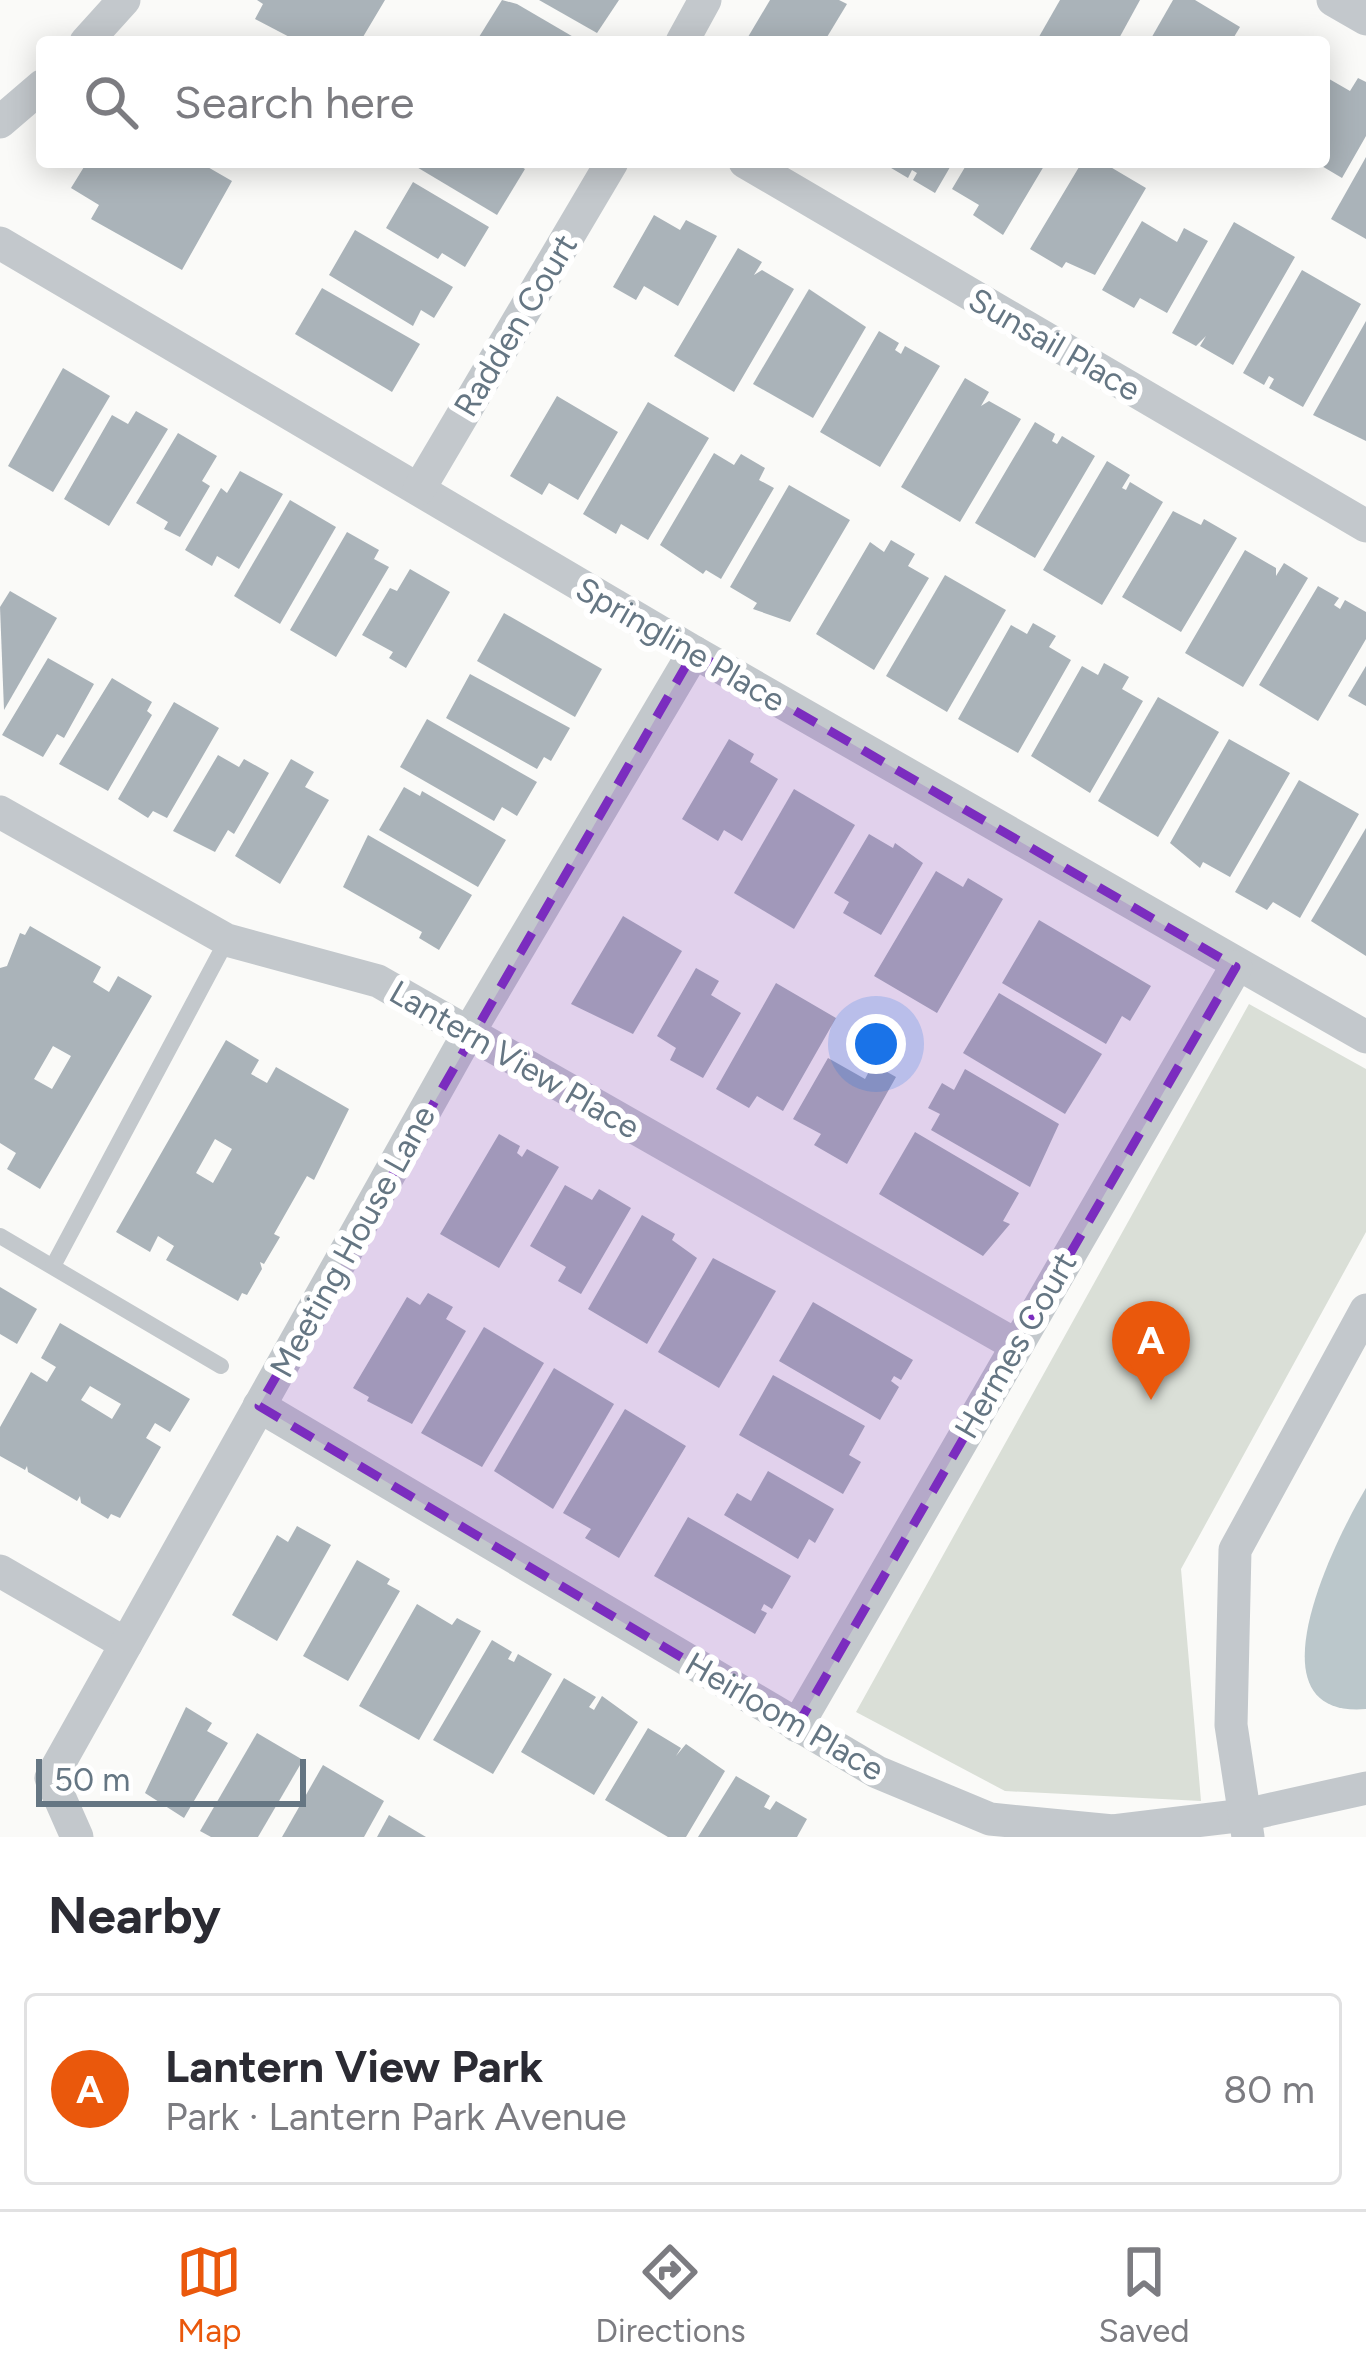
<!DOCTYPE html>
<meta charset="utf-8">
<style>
:root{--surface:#fff;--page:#f7f7f7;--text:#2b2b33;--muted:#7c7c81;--line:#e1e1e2;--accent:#ea580c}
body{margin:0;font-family:Figtree,sans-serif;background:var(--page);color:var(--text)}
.scale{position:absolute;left:36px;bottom:30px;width:270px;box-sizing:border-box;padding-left:12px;border:6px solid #657683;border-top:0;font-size:33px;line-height:42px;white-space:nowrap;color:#657683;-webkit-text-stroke:9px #fff;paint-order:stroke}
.you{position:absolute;left:876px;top:1044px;width:42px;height:42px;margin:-30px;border:9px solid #fff;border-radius:50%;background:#1a73e8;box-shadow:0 0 0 18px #1a73e833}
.badge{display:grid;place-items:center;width:78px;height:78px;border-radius:50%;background:var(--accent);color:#fff;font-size:39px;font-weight:700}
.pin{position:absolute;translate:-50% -99px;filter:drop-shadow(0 3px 6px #0008)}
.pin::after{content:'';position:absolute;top:63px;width:42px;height:36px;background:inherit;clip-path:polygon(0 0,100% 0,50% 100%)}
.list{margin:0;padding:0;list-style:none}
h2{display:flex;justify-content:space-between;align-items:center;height:156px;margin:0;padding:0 48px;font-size:51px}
h2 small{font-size:39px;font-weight:400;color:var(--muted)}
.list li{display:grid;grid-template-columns:78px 1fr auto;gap:36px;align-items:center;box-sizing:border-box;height:192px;margin:0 24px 24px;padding:0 24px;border:3px solid var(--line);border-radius:12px}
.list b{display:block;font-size:45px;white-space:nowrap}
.list p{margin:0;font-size:39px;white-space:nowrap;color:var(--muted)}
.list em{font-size:39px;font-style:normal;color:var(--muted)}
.icon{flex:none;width:66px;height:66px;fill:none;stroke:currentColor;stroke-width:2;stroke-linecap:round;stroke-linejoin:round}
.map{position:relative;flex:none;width:1366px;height:1837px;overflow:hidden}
.search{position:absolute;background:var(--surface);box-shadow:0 6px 30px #0003;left:36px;right:36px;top:36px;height:132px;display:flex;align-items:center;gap:30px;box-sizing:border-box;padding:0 42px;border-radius:12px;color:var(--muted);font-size:45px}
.sheet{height:372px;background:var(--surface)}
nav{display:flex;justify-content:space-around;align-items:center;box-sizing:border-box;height:168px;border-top:3px solid var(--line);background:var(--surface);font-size:33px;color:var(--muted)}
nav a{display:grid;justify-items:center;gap:6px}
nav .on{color:var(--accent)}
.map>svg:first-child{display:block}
.green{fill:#dadfd7}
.water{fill:#bbc7cb}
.building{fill:#aab3b9;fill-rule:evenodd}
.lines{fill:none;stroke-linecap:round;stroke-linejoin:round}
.service{stroke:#c3c8cc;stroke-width:16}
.minor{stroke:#c3c8cc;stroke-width:33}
.marked{fill:#7b2cbf;fill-opacity:0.2;stroke:#7b2cbf;stroke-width:9;stroke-dasharray:24 15;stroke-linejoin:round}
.labels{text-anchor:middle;stroke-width:12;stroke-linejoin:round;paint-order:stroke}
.street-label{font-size:33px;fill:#657683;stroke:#fff}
</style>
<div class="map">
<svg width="1366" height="1837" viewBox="0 0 1366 1837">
<rect width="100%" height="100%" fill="#fafaf8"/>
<!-- green -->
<polygon class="green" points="1249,1004 1366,1069 1366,1232 1181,1569 1201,1801 1005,1791 856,1712"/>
<!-- water -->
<path class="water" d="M1366,1488v221c-122,10 -29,-173 0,-221z"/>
<!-- building -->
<g class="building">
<polygon points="257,0 385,0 360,42 299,42 255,19 263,4"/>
<polygon points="502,0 517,4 582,42 488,42 479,37"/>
<polygon points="539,0 619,0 597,33"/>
<polygon points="770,0 839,0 847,4 824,42 745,42"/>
<polygon points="1060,0 1140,0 1117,42 1036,42"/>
<polygon points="1173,0 1195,0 1240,27 1231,42 1149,42"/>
<polygon points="1324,76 1350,91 1358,78 1366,82 1366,136 1342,178 1315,162 1324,162"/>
<polygon points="1366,157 1366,239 1331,219"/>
<polygon points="87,162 199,162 232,181 182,270 91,219 99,205 71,188"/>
<polygon points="417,162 513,162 525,169 497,215 415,166"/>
<polygon points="881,162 953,162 935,193 913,180 917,173 912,170 908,178"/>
<polygon points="968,162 1044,166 1003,235 973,215 979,205 952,189"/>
<polygon points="1082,162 1102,162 1146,188 1095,275 1066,262 1062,268 1030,249"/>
<polygon points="413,182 489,227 465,267 442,253 438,259 386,228"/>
<polygon points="654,215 680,230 686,220 717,236 678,306 644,286 636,300 613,287"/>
<polygon points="1142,221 1177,242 1184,228 1208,241 1167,313 1140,298 1134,308 1102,290"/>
<polygon points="1234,222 1295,257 1233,365 1200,346 1206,336 1196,346 1172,333"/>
<polygon points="355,230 453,287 434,318 421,310 413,326 329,275"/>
<polygon points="738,248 762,262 754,275 762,270 794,289 734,392 674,356"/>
<polygon points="1302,270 1361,304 1303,407 1269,388 1274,379 1269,376 1264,385 1243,373"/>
<polygon points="322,288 420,344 392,392 295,334"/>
<polygon points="809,289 866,327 813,418 753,384"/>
<polygon points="1366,321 1366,441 1313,415"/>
<polygon points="879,331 899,343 895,350 901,354 905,346 940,366 880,467 820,432"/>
<polygon points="63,368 110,396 53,492 8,466"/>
<polygon points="965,378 989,392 981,406 989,401 1021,419 960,522 901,487"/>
<polygon points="557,396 618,432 578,500 549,483 542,495 510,476"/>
<polygon points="648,402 709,438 648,540 621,524 616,534 583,514"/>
<polygon points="136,411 168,429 109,526 64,499 112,415 128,424"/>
<polygon points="1035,422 1055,434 1052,441 1057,444 1062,436 1095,456 1035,558 975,523"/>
<polygon points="178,433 217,456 202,481 210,486 180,537 164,529 168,522 136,503"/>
<polygon points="714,453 734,465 741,454 765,468 759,480 774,488 721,579 706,570 703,574 660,545"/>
<polygon points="1107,461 1130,475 1122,488 1126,490 1130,482 1163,502 1102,605 1043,570"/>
<polygon points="240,471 283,494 239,569 217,556 212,566 185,550 221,488 227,493"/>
<polygon points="789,485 850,520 790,622 753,609 757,603 730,587"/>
<polygon points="290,500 336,527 280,624 234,596"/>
<polygon points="1173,511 1201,525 1204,519 1237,538 1181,632 1122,597"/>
<polygon points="347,532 379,550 374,559 389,567 336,657 290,630"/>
<polygon points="891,540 915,554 908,566 929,578 874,670 816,634 870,542 884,552"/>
<polygon points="1245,550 1276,568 1276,576 1284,563 1308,578 1243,687 1185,653"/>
<polygon points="410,569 450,592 406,668 389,658 393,652 362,635 390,588 397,591"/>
<polygon points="945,575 1006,610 947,712 886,676"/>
<polygon points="1318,586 1339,598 1334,605 1340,609 1345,600 1366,612 1366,639 1318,721 1259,685"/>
<polygon points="10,591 57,618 4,710 0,607"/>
<polygon points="504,613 602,669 575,717 477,661"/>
<polygon points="1033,623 1056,636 1049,647 1071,660 1018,753 958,719 1011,625 1027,634"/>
<polygon points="48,658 94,684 64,738 57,734 43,757 2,735"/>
<polygon points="1104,663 1129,677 1122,689 1143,701 1090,793 1031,756 1082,666 1098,675"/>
<polygon points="1366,666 1366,706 1348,696"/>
<polygon points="470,674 570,728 551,761 544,757 537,769 446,718"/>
<polygon points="112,678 152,702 147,711 152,715 108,791 59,764"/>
<polygon points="1158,697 1219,732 1158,837 1098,801"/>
<polygon points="174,702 219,728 167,818 153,811 148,818 118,799"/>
<polygon points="427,719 537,782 517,816 502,807 494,821 400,767"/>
<polygon points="729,739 754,754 750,762 778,779 742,841 724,830 718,841 682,819"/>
<polygon points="1229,739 1290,773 1230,877 1203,862 1200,868 1170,843"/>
<polygon points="218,755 239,767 244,759 269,773 234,834 228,830 215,852 173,831"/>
<polygon points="291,759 314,772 305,787 329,800 280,884 235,856"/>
<polygon points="1299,780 1359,814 1300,918 1273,902 1267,910 1235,892"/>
<polygon points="404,787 420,796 422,791 506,840 478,887 379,830"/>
<polygon points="794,789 855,825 794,929 734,893"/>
<polygon points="1366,828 1366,956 1311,921"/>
<polygon points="869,834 893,848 895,843 923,863 881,935 843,913 849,902 834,893"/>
<polygon points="368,835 472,895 439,950 419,938 422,932 343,887"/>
<polygon points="936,871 963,887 968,878 1003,899 937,1013 874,976"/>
<polygon points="623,916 682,951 633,1034 571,1004"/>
<polygon points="1039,920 1151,986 1130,1021 1122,1016 1106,1044 1002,983"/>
<path d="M30,926l71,41 -8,15 16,10 9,-16 34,20 -112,193 -33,-20 9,-16 -16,-10v-175l7,-2 13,-33 5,2zM53,1046l18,10 -19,33 -18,-10z"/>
<polygon points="696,968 719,981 711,995 741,1013 703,1078 670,1060 676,1048 657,1036"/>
<polygon points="776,983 836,1018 783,1111 757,1096 749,1108 716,1089"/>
<polygon points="999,993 1102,1054 1065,1114 963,1053"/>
<path d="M226,1040l33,20 -8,14 16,9 9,-16 73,42 -35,71 -7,-4 -33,58 6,3 -16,27 -4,-2 2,7 -15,26 -5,-2 -4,8 -72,-41 8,-14 -16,-10 -8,16 -34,-20zM215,1139l17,10 -19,34 -17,-10z"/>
<polygon points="828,1058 865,1079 873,1064 896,1077 847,1164 814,1145 821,1134 793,1119"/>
<polygon points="965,1069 1059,1124 1030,1187 931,1130 940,1114 928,1108 942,1083 954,1090"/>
<polygon points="915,1132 1019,1193 1003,1221 1010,1224 983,1256 879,1194"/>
<polygon points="499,1134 520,1146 517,1153 522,1157 527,1149 559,1167 499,1268 440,1234"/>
<polygon points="565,1185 592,1200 599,1189 631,1208 581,1294 558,1281 566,1267 530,1246"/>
<polygon points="642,1215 675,1234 672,1240 697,1258 647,1344 588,1309"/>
<polygon points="713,1258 776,1291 719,1388 658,1352"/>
<polygon points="0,1287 37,1309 17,1344 0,1334"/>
<polygon points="428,1293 453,1307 446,1319 466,1331 412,1424 367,1401 369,1397 353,1388 407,1297 420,1305"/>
<polygon points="813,1302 913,1360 901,1380 894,1376 891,1381 899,1387 880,1420 779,1361"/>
<path d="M60,1323l130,76 -20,33 -15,-9 -9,15 15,9 -41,71 -9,-4 -3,5 -27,-16 -1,-7 -3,5 -49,-29 -1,-6 -2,4 -25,-14v-29l31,-55 16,10 9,-15 -15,-9zM90,1386l31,18 -9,15 -31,-19z"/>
<polygon points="484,1327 544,1363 482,1467 421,1433"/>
<polygon points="554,1368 614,1404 553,1509 494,1471"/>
<polygon points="773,1375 865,1426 849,1455 861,1462 843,1494 739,1435"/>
<polygon points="625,1409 686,1446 619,1558 585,1538 591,1529 563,1513"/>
<polygon points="768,1471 834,1509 815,1543 809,1539 798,1559 724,1515 737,1493 751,1501"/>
<polygon points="688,1517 791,1576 772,1609 764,1604 761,1610 767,1613 755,1634 654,1576"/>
<polygon points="297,1526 331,1545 277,1641 232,1615 277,1535 288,1542"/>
<polygon points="357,1560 390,1579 387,1584 400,1591 348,1681 303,1656"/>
<polygon points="417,1604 452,1625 457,1618 481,1631 419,1740 359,1706"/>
<polygon points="492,1640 512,1652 508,1659 514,1662 518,1654 552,1674 493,1774 433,1740"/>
<polygon points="564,1678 596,1697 589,1707 594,1710 602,1696 638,1722 594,1795 521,1752"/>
<polygon points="186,1707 212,1723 207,1731 228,1743 184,1818 145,1793"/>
<polygon points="648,1728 681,1748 676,1756 686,1744 725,1771 686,1837 668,1837 605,1800"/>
<polygon points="257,1733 303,1760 258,1837 211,1837 200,1831"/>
<polygon points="323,1765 384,1801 364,1837 282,1837"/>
<polygon points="736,1776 770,1796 764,1807 770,1810 776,1801 807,1819 797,1837 698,1837"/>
<polygon points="389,1815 426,1837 377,1837"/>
</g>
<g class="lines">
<!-- service -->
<g class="service">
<polyline points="0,1236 221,1366"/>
<polyline points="53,1266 227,940"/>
</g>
<!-- minor -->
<g class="minor">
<polyline points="1333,0 1366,19"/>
<polyline points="86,42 124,0"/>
<polyline points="682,42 705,0"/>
<polyline points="0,122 42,86"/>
<polyline points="745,162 1366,526"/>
<polyline points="0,243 694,652 1366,1037"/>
<polyline points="419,489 612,162"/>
<polyline points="0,812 227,940 378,981 1014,1344"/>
<polyline points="259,1406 877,1772 990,1819 1113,1831 1245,1815 1366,1788"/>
<polyline points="0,1571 126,1644"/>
<polyline points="797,1726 1236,967"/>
<polyline points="77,1837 51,1778 469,1032 694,652"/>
<polyline points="1248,1837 1231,1725 1235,1550 1366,1310"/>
</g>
</g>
<!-- marked area -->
<path class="marked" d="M694,652l542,315 -439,759 -538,-320z"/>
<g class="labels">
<!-- street labels -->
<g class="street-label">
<text transform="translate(515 325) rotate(-59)" y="12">Radden Court</text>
<text transform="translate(1055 344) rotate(30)" y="12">Sunsail Place</text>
<text transform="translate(681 644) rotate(30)" y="12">Springline Place</text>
<text transform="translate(515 1059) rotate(30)" y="12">Lantern View Place</text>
<text transform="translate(352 1241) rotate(-61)" y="12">Meeting House Lane</text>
<text transform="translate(1015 1345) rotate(-60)" y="12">Hermes Court</text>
<text transform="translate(785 1716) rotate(30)" y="12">Heirloom Place</text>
</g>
</g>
</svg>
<div class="scale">50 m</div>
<div class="you"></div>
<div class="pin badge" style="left:1151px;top:1400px">A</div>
<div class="search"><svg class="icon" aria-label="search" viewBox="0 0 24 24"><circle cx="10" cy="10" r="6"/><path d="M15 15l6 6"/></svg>Search here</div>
</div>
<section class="sheet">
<h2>Nearby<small></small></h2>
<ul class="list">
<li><span class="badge">A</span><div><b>Lantern View Park</b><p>Park · Lantern Park Avenue</p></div><em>80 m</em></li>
</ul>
</section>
<nav>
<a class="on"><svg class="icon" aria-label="map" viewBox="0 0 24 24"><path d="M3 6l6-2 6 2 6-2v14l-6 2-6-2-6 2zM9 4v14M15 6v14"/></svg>Map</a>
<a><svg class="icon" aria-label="directions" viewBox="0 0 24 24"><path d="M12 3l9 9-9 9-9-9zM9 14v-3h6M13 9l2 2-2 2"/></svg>Directions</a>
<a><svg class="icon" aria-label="saved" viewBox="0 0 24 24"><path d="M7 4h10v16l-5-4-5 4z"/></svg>Saved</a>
</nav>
